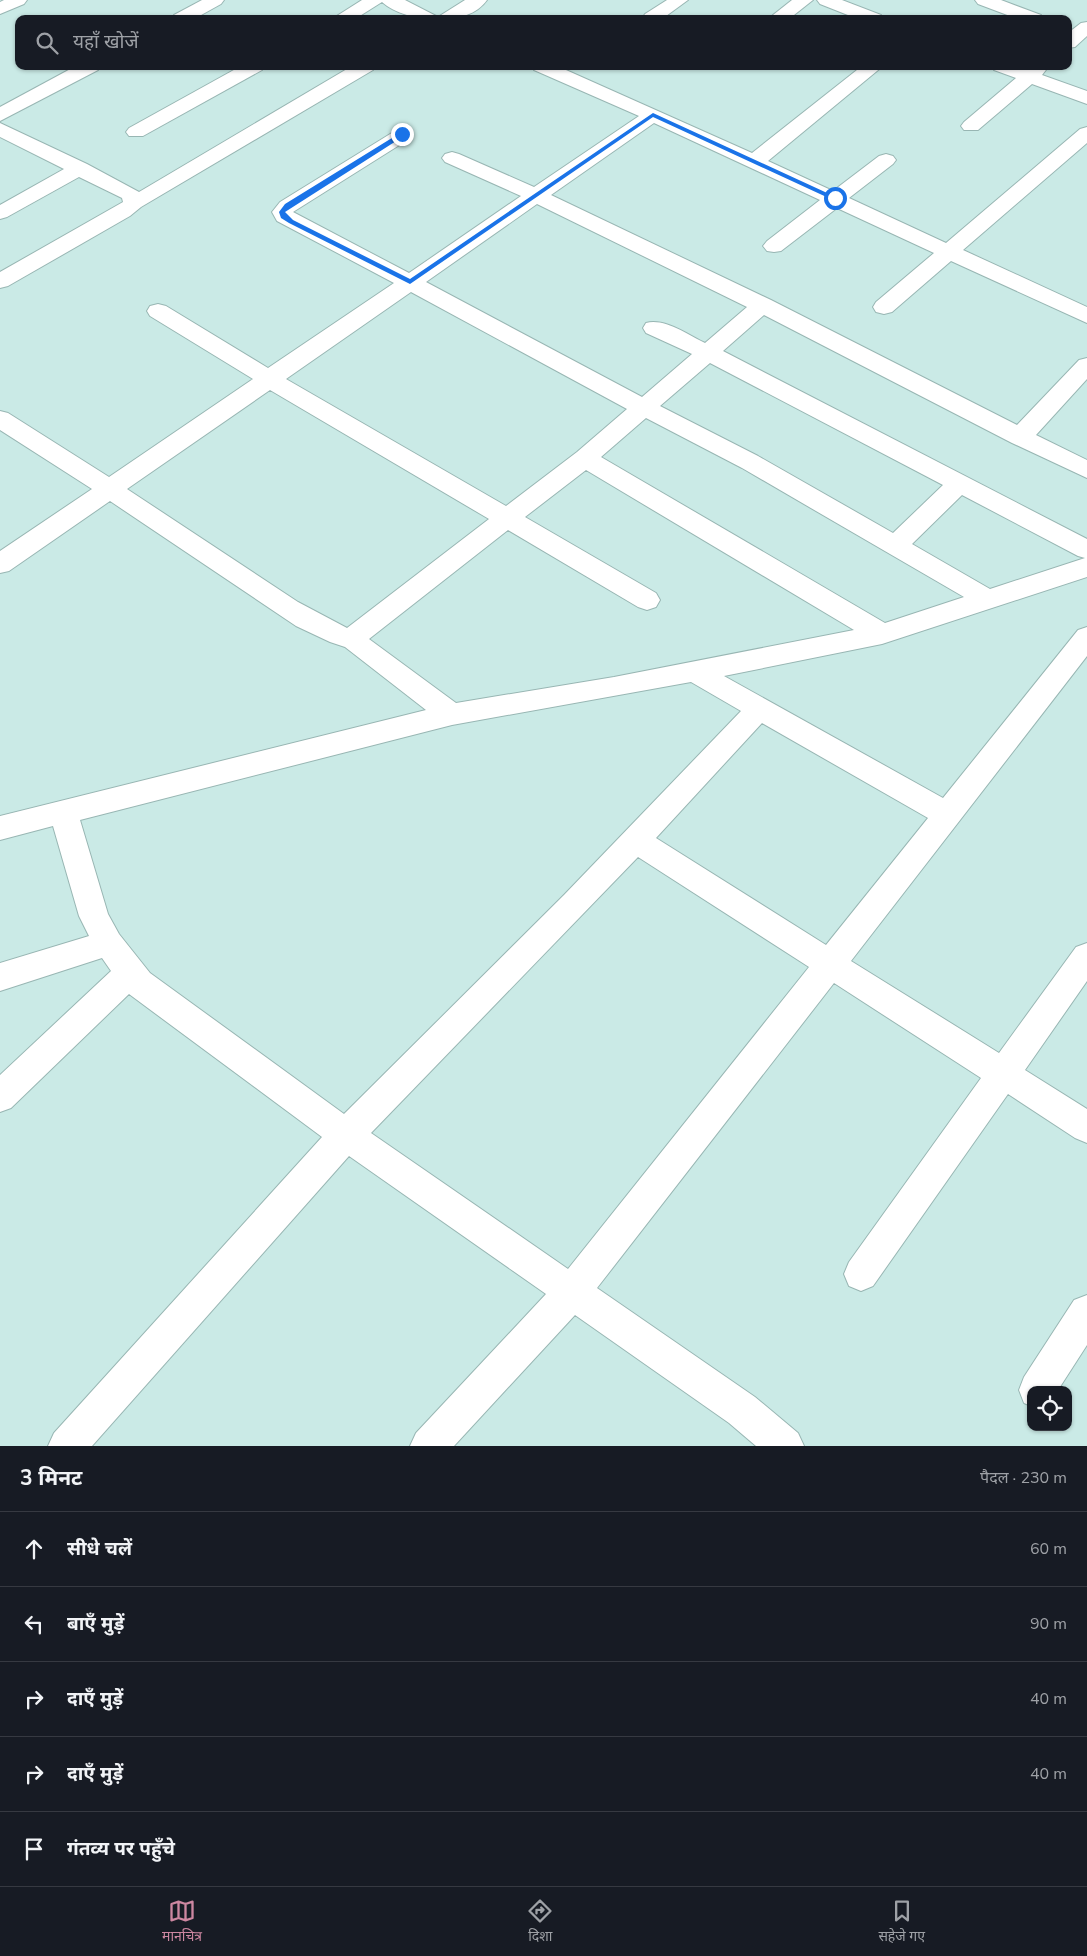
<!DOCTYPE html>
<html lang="hi">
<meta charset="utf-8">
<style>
:root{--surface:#171b24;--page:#20242c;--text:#f1f3f6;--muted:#9ea1a6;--line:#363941;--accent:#cd87a1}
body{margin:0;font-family:"Nunito Sans","Noto Sans Devanagari",sans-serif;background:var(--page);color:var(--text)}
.controls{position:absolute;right:15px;bottom:15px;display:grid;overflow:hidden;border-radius:10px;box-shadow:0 1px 4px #0004}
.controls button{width:45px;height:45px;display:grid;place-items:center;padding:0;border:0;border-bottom:1px solid var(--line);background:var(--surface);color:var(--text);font:25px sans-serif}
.stop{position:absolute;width:15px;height:15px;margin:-11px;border:4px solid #1a73e8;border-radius:50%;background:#fff}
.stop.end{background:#1a73e8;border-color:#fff;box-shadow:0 1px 5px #0008}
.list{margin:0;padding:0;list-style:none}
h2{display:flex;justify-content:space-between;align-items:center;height:65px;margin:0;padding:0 20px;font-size:21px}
h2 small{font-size:16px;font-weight:400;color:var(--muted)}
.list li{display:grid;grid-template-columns:32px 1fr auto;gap:15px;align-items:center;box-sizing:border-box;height:75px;padding:0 20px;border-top:1px solid var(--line)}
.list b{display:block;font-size:19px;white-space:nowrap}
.list em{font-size:16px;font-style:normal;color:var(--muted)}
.icon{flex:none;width:28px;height:28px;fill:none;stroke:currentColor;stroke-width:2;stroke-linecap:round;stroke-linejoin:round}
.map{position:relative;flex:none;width:1087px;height:1446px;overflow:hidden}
.search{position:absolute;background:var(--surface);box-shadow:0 1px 4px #0004;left:15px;right:15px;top:15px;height:55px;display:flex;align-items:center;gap:12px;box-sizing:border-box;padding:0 18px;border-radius:10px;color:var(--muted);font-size:19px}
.sheet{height:440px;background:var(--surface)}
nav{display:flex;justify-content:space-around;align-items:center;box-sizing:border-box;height:70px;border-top:1px solid var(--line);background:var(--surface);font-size:14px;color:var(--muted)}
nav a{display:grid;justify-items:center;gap:2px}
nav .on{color:var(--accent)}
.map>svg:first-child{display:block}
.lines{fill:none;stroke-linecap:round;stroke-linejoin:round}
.minor-casing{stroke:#98b6b3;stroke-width:2}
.minor{fill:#fff;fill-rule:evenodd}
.route{fill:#1a73e8}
</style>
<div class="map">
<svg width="1087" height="1446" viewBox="0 0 1087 1446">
<rect width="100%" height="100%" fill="#caeae6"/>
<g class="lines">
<!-- minor casing -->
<g class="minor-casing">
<g id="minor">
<polygon points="4,0 27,0 24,4 0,14 0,2"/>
<polygon points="202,0 224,0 221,4 194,19 171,19 174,15"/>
<path d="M362,0h43l33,17 27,-17h22c-20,29 -81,23 -105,2l-27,17h-23z"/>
<polygon points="667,0 688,0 662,19 642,19 645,14"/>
<polygon points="792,0 813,0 789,19 768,19"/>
<polygon points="817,0 842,0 881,15 884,19 858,19 820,4"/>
<polygon points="975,0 1001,0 1041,15 1044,19 1018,19 978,4"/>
<polygon points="1087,22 1087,36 1075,47 1068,48 1068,33 1081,23"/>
<polygon points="76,66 100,66 98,70 0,121 0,107"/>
<polygon points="241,66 264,66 262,70 143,136 129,136 126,132 129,128"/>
<polygon points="352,66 375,66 373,70 141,207 130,216 8,286 0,288 0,272 123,202 122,198 79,177 7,217 0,219 0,205 64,169 0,137 0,123 87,164 139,192"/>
<path d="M532,66h25l195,87 110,-87h21l-115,95 65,30 46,-35 7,-2 7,2 3,4 -3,4 -44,34 97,45 134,-114 7,-2v16l-124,107 124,57v16l-136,-62 -59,51 -8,2 -8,-2 -3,-5 3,-5 58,-49 -97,-45 -56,43 -7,1 -7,-1 -4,-5 4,-5 53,-41 -166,-77 -103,72 220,105 246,125 62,-65 8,-2v21l-51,56 51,25v18l-75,-35 -248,-128 -41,36 364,188v38l-205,67 -158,32 219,122 135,-168 9,-3v29l-236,305 148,92 77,-106 11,-4v38l-62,89 62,39v34l-12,-5 -67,-44 -135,192 -12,5 -12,-5 -5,-12 5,-12 132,-184 -147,-95 -237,305 158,109 43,36 6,13h-48l-27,-23 -154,-108 -121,131h-44l6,-13 130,-139 -197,-138 -257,290h-44l6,-13 268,-296 -193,-143 -118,114 -11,4v-37l111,-104 -9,-13 -102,33v-28l89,-27 -10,-20 -26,-90 -53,14v-24l426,-106 -81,-63 -15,-5 -34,-16 -186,-125 -101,70 -9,2v-22l92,-62 -92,-59v-19l8,2 101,64 144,-98 -103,-63 -3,-5 3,-5 8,-2 8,2 102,62 126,-85 -117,-62 -5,-9 8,-10 115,-71h14l3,4 -3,4 -116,73 116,61 112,-77 -76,-34 -3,-4 3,-4 7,-2 7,2 75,33 105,-71 -105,-46zM537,204l210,103 -42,36c-17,-8 -40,-25 -59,-20l-3,5 3,5 46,21 -50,43 -216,-115zM411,292l216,117 -50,43 -71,54 -220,-127zM710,363l233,122 -50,48 -135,-77 -98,-50zM270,390l219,129 -142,109 -49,-26 -171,-113zM646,418l96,50 222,129 -79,26 -284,-166zM586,470l268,160 -240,47 -158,26 -87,-64 139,-109 130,77 9,3 9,-3 4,-7 -4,-7 -131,-76zM962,495l116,61 7,2 -95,31 -78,-45zM691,682l50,29 -177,184 -220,219 -194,-141 -31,-39 -11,-20 -28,-94 372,-95zM762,723l166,95 -102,127 -170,-107zM638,857l171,110 -241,302 -197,-136z"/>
<polygon points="992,66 1019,66 1026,69 1030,66 1049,66 1042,75 1087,91 1087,104 1032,84 978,130 964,130 961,126 964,122 1016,78 994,70"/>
<polygon points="1087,1295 1087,1345 1058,1390 1031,1390 1031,1406 1024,1403 1019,1390 1024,1377 1074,1300"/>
</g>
</g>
<!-- minor -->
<use href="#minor" class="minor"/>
</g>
<!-- route -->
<polygon class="route" points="653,113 838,198 833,200 653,117 410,284 289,223 281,218 279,212 285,204 400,133 404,133 404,136 285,212 293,220 410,279"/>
</svg>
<div class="controls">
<button><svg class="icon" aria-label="locate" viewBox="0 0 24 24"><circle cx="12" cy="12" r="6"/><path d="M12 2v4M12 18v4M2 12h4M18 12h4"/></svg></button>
</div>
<div class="stop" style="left:835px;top:198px"></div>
<div class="stop end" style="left:402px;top:134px"></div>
<div class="search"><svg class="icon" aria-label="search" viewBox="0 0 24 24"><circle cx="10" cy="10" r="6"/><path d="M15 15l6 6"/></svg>यहाँ खोजें</div>
</div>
<section class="sheet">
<h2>3 मिनट<small>पैदल · 230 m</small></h2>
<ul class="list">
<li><svg class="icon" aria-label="ahead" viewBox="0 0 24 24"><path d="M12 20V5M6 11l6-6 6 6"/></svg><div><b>सीधे चलें</b></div><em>60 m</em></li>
<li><svg class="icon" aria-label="left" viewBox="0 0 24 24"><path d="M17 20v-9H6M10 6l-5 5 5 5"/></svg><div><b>बाएँ मुड़ें</b></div><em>90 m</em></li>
<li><svg class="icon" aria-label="right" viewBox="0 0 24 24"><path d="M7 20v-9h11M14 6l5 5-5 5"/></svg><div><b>दाएँ मुड़ें</b></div><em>40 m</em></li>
<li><svg class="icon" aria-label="right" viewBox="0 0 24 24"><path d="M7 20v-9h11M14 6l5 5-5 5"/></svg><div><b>दाएँ मुड़ें</b></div><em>40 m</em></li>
<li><svg class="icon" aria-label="arrive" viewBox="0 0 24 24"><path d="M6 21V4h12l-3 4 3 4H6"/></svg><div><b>गंतव्य पर पहुँचे</b></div></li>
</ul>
</section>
<nav>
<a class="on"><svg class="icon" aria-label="map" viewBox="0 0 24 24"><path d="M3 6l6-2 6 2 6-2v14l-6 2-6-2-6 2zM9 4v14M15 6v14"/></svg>मानचित्र</a>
<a><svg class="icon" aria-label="directions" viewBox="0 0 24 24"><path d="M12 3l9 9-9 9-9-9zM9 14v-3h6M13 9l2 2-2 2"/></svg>दिशा</a>
<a><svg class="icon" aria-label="saved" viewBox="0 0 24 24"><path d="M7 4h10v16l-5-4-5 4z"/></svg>सहेजे गए</a>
</nav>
